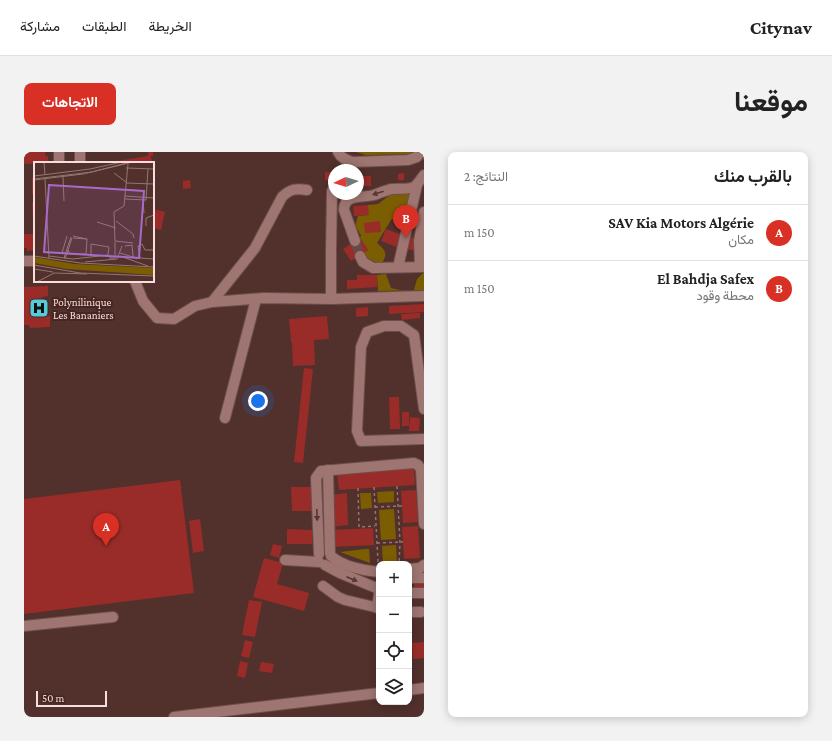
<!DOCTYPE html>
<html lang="ar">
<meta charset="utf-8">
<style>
:root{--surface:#fff;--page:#f2f2f2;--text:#222;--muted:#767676;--line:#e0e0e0;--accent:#d93025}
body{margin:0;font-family:"Crimson Pro",Vazirmatn,serif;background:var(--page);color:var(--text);direction:rtl}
.controls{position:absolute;right:12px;bottom:12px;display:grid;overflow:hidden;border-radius:8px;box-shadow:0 2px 10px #0003}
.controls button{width:36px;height:36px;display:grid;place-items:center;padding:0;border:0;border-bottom:1px solid var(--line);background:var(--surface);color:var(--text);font:20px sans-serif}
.compass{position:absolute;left:304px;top:12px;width:36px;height:36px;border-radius:50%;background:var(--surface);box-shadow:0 2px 10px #0003;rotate:266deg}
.scale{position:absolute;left:12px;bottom:10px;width:71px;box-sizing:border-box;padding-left:4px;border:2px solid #f5dedb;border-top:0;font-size:11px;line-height:14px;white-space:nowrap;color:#f5dedb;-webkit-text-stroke:3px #472622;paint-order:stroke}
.you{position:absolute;left:234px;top:249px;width:14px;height:14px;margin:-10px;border:3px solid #fff;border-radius:50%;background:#1a73e8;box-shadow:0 0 0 6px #1a73e833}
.badge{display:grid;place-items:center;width:26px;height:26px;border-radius:50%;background:var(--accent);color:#fff;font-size:13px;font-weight:700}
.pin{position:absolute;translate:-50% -33px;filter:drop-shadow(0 1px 2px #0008)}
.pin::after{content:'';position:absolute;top:21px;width:14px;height:12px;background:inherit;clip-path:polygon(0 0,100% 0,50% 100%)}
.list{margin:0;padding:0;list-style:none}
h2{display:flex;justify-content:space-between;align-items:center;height:52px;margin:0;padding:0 16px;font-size:17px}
h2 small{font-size:13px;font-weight:400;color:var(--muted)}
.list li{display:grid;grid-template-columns:26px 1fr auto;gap:12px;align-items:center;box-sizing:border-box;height:56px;padding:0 16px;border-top:1px solid var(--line)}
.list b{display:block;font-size:15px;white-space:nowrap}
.list p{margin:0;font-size:13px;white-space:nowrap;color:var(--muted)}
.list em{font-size:13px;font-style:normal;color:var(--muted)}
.icon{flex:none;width:22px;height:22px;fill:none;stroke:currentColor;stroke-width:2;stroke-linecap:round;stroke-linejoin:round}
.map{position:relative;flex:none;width:400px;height:565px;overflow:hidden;direction:ltr;border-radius:8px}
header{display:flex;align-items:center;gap:24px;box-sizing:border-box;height:56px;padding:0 20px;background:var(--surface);border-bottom:1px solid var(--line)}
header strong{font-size:19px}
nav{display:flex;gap:22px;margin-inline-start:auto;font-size:14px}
.intro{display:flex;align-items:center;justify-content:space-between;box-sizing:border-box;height:96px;padding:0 24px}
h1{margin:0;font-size:28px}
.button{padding:10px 18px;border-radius:8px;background:var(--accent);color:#fff;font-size:14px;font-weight:700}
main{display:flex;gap:24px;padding:0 24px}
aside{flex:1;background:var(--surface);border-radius:8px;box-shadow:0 2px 10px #0003}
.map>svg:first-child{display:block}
.green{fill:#7c5e02}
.building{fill:#992c28}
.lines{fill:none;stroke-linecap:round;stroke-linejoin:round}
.minor-tunnel{stroke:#6a4a46;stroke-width:10;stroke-dasharray:10 5;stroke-linecap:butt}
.minor-casing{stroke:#6c4f4c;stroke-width:12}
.path{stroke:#927571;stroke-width:1.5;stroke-dasharray:3 3;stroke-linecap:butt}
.minor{stroke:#9e7570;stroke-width:10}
.oneway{fill:#583632}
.labels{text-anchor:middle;stroke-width:4;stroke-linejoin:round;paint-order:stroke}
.poi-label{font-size:11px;fill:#f5dedb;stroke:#472622;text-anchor:start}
.inset-road{fill:none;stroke:#937672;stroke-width:1}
.view{fill:#a66ac9;fill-opacity:0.15;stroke:#a66ac9;stroke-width:2}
.inset-edge{fill:none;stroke:#f5dedb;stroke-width:2}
</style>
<header>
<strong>Citynav</strong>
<nav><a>الخريطة</a><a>الطبقات</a><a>مشاركة</a></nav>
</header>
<div class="intro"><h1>موقعنا</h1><a class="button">الاتجاهات</a></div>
<main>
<aside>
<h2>بالقرب منك<small>النتائج: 2</small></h2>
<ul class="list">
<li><span class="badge">A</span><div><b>SAV Kia Motors Algérie</b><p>مكان</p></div><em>150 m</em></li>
<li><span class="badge">B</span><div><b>El Bahdja Safex</b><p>محطة وقود</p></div><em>150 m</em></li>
</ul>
</aside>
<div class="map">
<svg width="400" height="565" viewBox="0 0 400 565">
<rect width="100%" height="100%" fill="#52302c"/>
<!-- green -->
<g class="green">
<polygon points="332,0 393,0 387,2 342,3"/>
<path d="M389,41l-8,20 -14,7 -14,23c7,6 12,10 5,20l-7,-1 -11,-6 -1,-3 5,-3 -8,-12 1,-3 -6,-9 3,-10 10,-1v-10l10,-1 12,-9z"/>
<polygon points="400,120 400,138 354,139 353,123 362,122 367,136 376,138 390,138 393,127"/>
<polygon points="370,339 370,350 354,351 353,340"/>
<polygon points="336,341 347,341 348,356 337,357"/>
<polygon points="370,357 372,387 357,388 355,358"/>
<polygon points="372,393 373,412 359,412 358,394"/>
<polygon points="345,397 346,411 316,400 341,397"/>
</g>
<!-- building -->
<g class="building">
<polygon points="0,0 21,0 22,5 24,4 24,11 0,12"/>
<polygon points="124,0 129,0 129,4 127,4 128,11 81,11 124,4"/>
<rect x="301" y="20" width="9" height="8"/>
<polygon points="380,21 380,28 374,28 374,22"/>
<rect x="337" y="24" width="10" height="10"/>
<rect x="8" y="26" width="3" height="16"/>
<polygon points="166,28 167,36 159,37 159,29"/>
<polygon points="8,51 11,51 11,68 9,68"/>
<polygon points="344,53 345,63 330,64 329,54"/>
<polygon points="129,57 141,60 137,78 129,76"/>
<polygon points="356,69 357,80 341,81 340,71"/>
<polygon points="362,77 381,84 391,86 391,98 378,97 357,89"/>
<polygon points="0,82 11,82 11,98 3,99 3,96 0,96"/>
<polygon points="336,86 344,98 327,109 319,97"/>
<polygon points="333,123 353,123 353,135 323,137 323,128 333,128"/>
<polygon points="24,134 24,144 18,145 18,165 26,164 26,175 6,176 5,173 0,173 0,135"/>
<polygon points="400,152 400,160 365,162 365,154"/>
<polygon points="344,155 344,164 332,165 332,156"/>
<polygon points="396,161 396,166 378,168 377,162"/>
<polygon points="303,164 305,187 290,188 291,213 269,214 268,190 267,190 265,167"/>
<polygon points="280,216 289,217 279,311 270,310"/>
<polygon points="365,245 375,245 376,277 366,277"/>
<rect x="378" y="260" width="7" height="14"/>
<polygon points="386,265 396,266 395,279 385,279"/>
<polygon points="390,315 391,333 315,338 313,320"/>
<polygon points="156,328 170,441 0,462 0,347"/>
<polygon points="267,335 288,335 289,359 268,359"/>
<polygon points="392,338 394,370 379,371 377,339"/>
<polygon points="323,341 324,373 306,375 305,343"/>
<polygon points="176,367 180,399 169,401 165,369"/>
<polygon points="394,374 396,406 380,407 378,375"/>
<polygon points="349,376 350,393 307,395 307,378"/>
<polygon points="263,377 288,378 288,392 263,392"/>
<polygon points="249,392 258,394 255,406 246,403"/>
<polygon points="240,406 259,411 253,432 285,441 280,459 229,445"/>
<rect x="390" y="429" width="10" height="12"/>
<polygon points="225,448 238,450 231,485 218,483"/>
<polygon points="221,488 229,490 225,506 217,504"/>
<polygon points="400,490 400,506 389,507 388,491"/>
<polygon points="216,509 224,511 221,526 213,524"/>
<polygon points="237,510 250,512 248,521 235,519"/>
</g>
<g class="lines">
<!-- minor-tunnel -->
<polyline class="minor-tunnel" points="331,89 336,104"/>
<!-- minor casing -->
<g class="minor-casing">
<g id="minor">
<polyline points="35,0 35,11"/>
<path d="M314,0c3,6 8,8 14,10l56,-2 9,-3 3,-5"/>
<polyline points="56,11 56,0"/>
<path d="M331,89l-11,-31c0,-16 18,-12 30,-15 6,-2 12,-5 18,-6 7,-1 15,1 22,-2 4,-3 7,-8 10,-12"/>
<polyline points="336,104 339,110 349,116 400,115"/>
<polyline points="0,109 11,109"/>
<polyline points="396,114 395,89 400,60"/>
<polyline points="374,115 393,33"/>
<polyline points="111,129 119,149 133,166 150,167 171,154 188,150 240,146 307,147 307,98 308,39"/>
<polyline points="307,147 400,144"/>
<path d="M188,150l43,-54 27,-51c8,-8 14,-9 25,-7"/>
<polyline points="400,257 390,183 377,174 360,174 343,180 337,195 333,279 337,289 400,287"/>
<polyline points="201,266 232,147"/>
<polyline points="304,318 306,401"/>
<polyline points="295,402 292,326 297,319 390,311 394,313 397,317 400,372"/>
<path d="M307,404c13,11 31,14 48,16"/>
<polyline points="261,408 295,410"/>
<polyline points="301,413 316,421 355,437"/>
<polyline points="385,417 396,416 400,413"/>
<polyline points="385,426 400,426"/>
<polyline points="299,434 314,445 321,448 355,456"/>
<polyline points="385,441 400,441"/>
<polyline points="353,456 355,442"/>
<polyline points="385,460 397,460"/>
<polyline points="0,474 89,465"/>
<polyline points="385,538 400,536"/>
<polyline points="150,565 355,541"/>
</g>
</g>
<!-- path -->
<g class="path">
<polyline points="373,334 376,390 375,412"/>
<polyline points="350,335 354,410"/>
<polyline points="334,336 335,375 351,374"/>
<polyline points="351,355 378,354"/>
<polyline points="353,391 379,390"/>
</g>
<!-- minor -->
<use href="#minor" class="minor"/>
</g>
<!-- one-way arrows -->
<defs><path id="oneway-solid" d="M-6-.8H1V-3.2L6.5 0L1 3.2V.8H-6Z"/></defs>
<g class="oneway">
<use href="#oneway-solid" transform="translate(354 41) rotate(163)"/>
<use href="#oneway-solid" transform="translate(293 363) rotate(88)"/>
<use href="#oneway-solid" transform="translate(328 427) rotate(23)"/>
</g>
<!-- icons -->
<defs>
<g id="hospital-square" transform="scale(1)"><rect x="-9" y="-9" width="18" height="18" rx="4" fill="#53cbda" stroke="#472622"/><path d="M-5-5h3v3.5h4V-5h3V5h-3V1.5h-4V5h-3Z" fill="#111"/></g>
</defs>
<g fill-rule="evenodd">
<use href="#hospital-square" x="15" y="156"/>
</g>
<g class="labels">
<!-- poi labels -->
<g class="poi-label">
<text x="29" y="154">Polynilinique<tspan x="29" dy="13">Les Bananiers</tspan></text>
</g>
</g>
<!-- overview -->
<g transform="translate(10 10)">
<rect width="120" height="120" fill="#52302c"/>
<path d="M0,95l40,7 80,4v7l-87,-6 -33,-6z" fill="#7c5e02"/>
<path class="inset-road" d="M10,0l1,13M94,2l-4,42 -10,6 1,29 18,2M92,6l28,1M80,11l12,9M0,14l56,-7 32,-7M29,15l1,24M0,17l58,-7 38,-10M11,17l4,79M0,18l49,-6 50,-12M92,21l28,1M91,34l29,2M91,37l21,1 2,-31M109,39l1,12M82,59l17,13 1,4M63,60l19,6M112,64v-8l8,-3M39,74l14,3M39,76l14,1M91,84l7,-1 1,11 4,3M34,88l2,4h16l1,-15M120,88h-9l-3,-6 -4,2 2,12 14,1M28,91l5,-17M86,91l13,4M0,94l46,7 74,4M15,94l24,3 35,-4 1,-8 -18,-3v12M86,94l28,10M30,96l7,-21M75,96h6v-16M31,97l7,-21M51,100l32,-3 5,-13M0,103l46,8 74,3M0,107l19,3M3,120l17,-9 33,1"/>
<path class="view" d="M15,23l95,6 -5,67 -95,-6z"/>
<rect width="120" height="120" class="inset-edge"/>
</g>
</svg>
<div class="controls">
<button>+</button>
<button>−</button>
<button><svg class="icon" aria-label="locate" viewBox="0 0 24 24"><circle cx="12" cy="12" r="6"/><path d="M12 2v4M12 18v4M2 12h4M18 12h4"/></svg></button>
<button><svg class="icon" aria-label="layers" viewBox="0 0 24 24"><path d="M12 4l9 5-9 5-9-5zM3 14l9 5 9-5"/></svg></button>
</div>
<svg class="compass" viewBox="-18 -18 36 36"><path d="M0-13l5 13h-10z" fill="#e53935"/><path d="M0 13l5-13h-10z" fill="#767676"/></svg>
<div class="scale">50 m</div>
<div class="you"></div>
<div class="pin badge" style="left:82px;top:394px">A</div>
<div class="pin badge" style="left:382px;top:86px">B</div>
</div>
</main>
